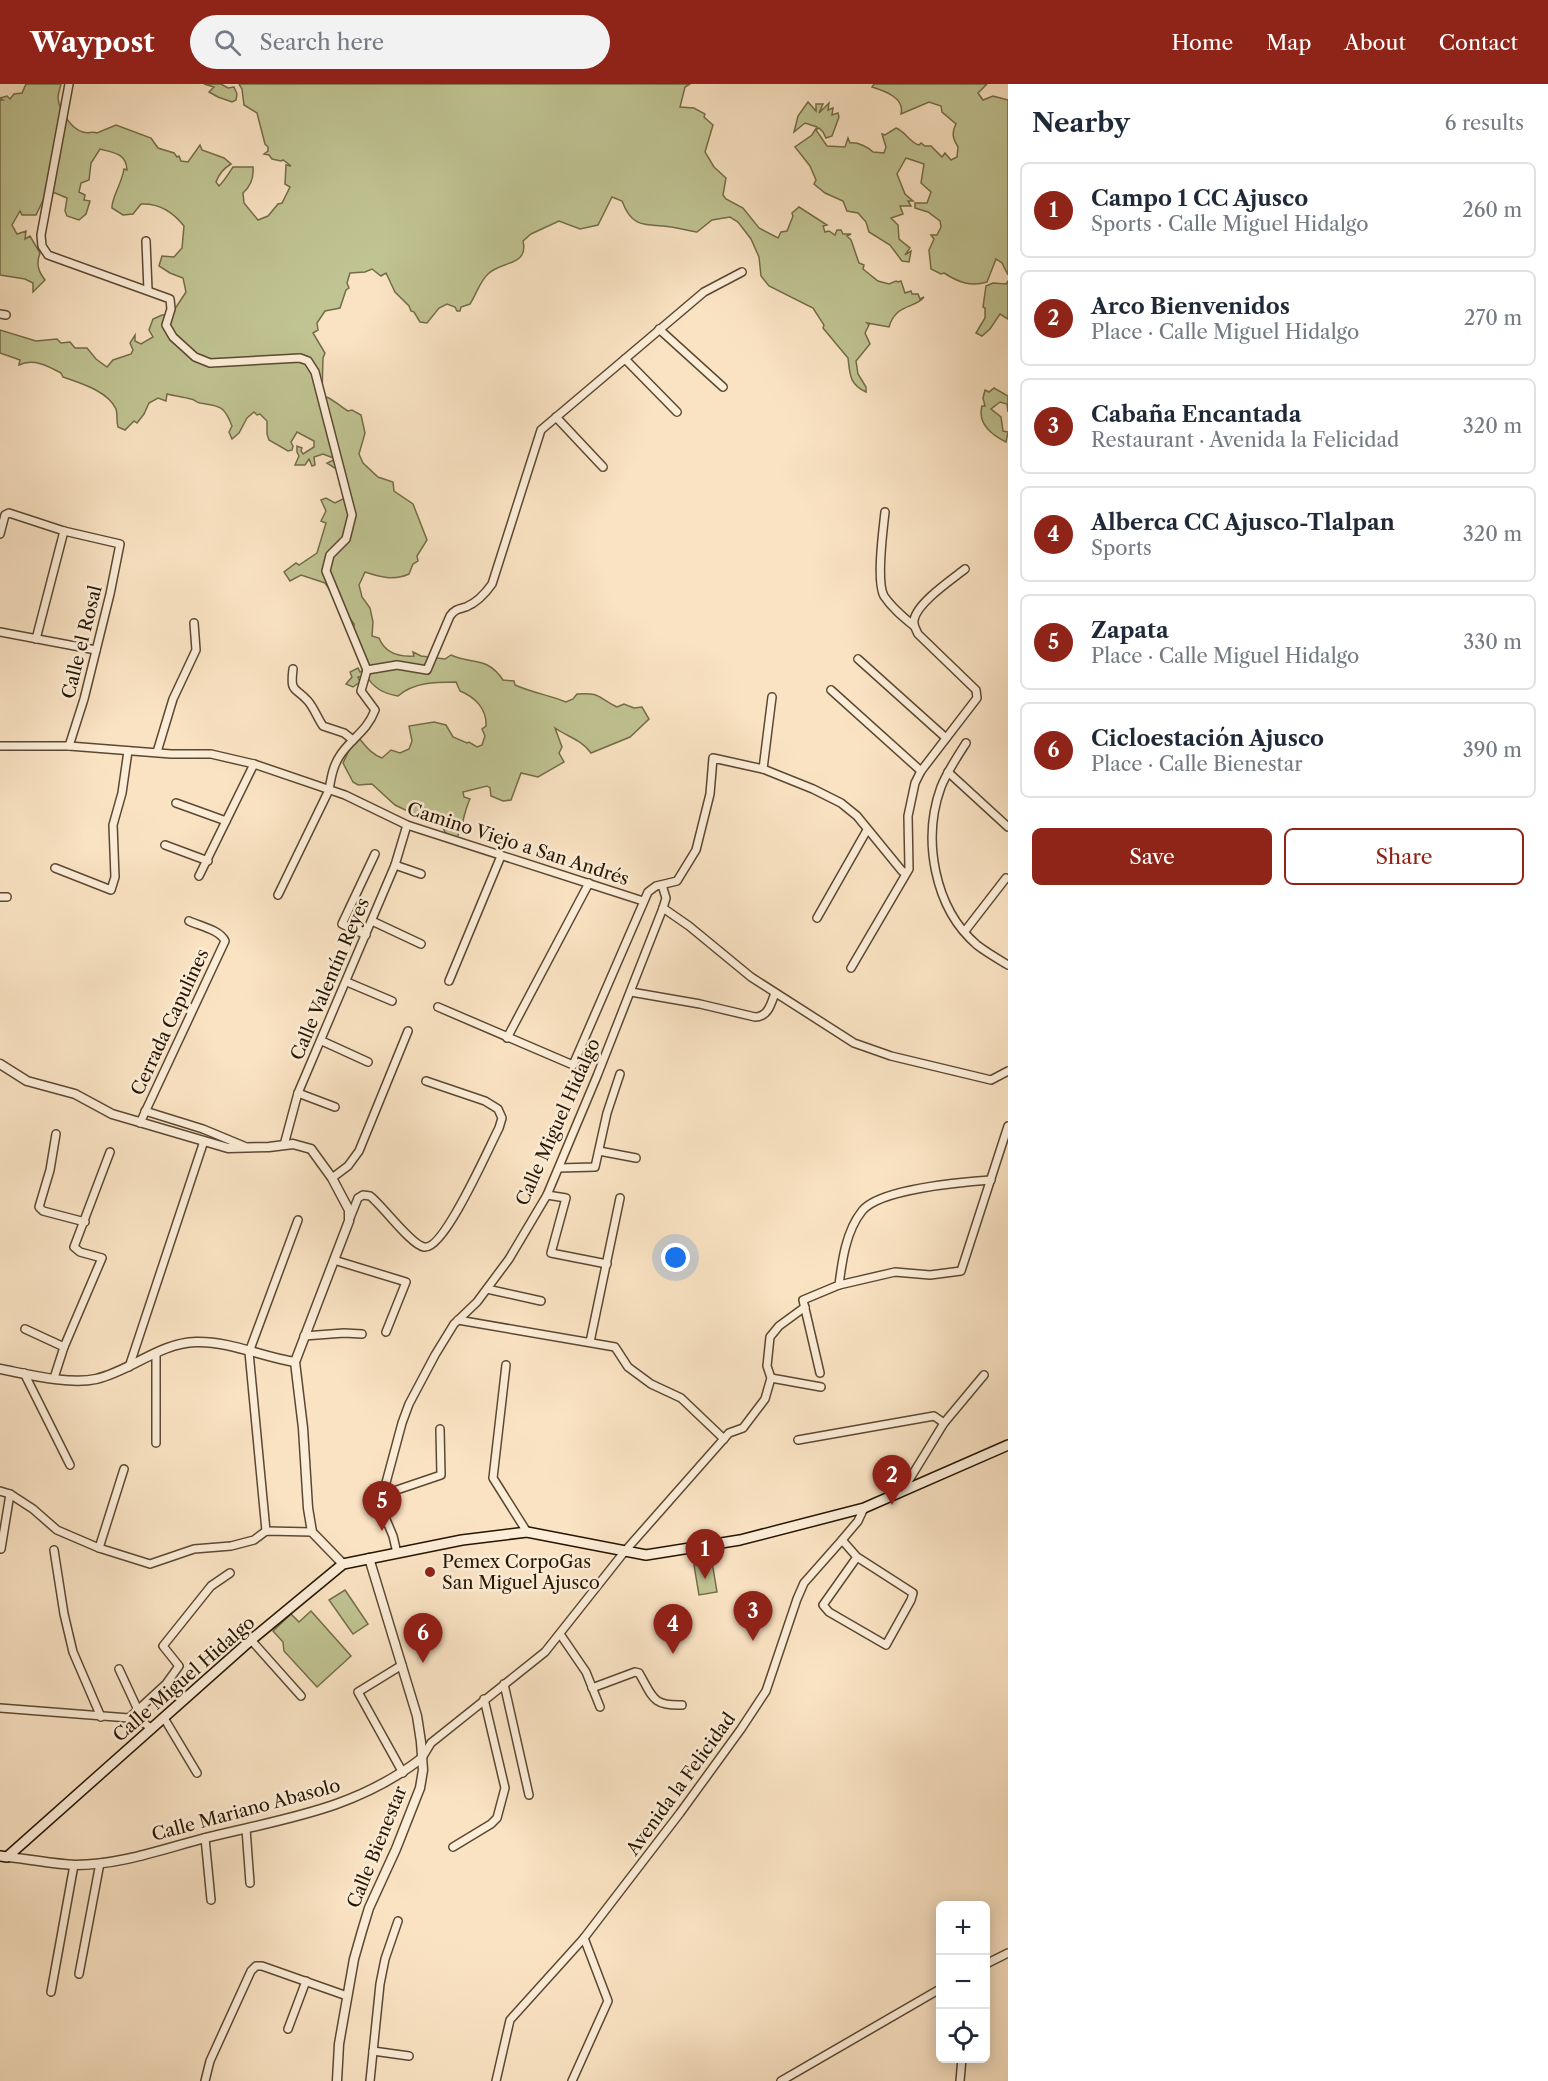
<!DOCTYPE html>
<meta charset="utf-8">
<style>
:root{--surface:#fff;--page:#f2f2f3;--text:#1f2937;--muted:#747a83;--line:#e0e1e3;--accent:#8f2418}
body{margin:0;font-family:"Libre Caslon Text",serif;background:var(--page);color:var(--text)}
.controls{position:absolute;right:18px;bottom:18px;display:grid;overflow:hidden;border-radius:9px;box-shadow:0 3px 15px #0003}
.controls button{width:54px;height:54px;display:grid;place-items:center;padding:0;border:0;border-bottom:2px solid var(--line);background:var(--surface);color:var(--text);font:30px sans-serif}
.you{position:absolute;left:676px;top:1174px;width:21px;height:21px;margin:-15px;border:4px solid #fff;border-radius:50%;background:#1a73e8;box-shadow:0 0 0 9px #1a73e833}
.badge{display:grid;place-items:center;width:39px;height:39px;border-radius:50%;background:var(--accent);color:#fff;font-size:20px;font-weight:700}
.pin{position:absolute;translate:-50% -50px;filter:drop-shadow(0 2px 3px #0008)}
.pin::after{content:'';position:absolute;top:32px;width:21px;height:18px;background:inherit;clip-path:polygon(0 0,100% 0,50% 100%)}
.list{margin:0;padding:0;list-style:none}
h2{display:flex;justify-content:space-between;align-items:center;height:78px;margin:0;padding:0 24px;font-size:26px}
h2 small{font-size:20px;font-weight:400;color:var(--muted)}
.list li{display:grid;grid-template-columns:39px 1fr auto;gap:18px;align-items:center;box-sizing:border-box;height:96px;margin:0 12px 12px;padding:0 12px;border:2px solid var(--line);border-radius:9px}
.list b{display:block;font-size:22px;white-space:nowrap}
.list p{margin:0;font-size:20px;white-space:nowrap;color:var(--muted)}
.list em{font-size:20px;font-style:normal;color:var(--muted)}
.actions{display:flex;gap:12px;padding:18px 24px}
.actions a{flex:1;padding:14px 0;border:2px solid var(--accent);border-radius:9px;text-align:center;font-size:21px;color:var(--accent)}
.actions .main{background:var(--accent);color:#fff}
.icon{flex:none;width:33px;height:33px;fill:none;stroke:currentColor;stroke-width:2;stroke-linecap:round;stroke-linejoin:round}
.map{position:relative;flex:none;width:1008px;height:1997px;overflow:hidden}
header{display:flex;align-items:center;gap:36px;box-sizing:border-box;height:84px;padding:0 30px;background:var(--accent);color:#fff}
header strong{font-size:28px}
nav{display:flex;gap:33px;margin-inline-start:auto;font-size:21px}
.search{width:420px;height:54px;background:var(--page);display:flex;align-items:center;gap:15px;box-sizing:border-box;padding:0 21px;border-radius:33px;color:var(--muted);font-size:22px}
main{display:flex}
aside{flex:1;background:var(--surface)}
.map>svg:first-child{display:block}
.green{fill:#c0c392;stroke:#736c49;stroke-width:1.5}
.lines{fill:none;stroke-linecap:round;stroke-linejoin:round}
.minor-casing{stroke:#5b4831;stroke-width:10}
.tertiary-casing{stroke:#5b4831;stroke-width:11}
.secondary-casing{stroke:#261500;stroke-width:12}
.minor{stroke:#fcedd8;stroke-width:7}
.tertiary{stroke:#fcedd8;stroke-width:8}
.secondary{stroke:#fcedd8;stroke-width:9}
.poi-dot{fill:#8f2418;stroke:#fcedd8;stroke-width:2}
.labels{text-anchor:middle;stroke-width:5;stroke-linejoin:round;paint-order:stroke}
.street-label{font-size:18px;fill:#261500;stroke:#fcedd8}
.poi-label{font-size:18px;fill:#261500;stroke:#fcedd8;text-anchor:start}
</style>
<header>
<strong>Waypost</strong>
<div class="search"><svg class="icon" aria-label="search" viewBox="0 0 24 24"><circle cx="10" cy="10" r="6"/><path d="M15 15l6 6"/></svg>Search here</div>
<nav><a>Home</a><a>Map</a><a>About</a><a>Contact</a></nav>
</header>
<main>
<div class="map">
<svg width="1008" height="1997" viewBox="0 0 1008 1997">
<rect width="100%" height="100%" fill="#fae3c3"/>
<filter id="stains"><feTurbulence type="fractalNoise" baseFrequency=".00333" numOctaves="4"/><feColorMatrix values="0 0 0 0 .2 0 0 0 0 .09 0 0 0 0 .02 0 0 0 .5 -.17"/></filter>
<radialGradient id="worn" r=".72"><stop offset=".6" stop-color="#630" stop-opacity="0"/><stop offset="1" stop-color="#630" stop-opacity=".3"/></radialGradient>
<!-- green -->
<g class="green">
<path d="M26,0h35c-1,4 -3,10 -3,14 1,12 13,31 25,34 5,2 9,-1 14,1l19,-8 35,13 7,10 16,5 3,4 2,-1 2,5 7,1 12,-17 2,5 22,8 7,6c-7,4 -12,10 -15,18l3,4c6,-6 10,-13 14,-19h20c1,11 -2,19 -10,26l1,10 14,17 10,-4 10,-12 4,-1 8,-16 -5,-3 1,-19 5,1 -8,-6 -2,1 -9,-2 -3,-4 -5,-1 4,-3v-4l-3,-3 -8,-31 -13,-8 -2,-16 -3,-5h451l-5,3 -5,20 14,1 11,6 -1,3 9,8 -8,27 9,15 12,11 -3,17 3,4 17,9 16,20 19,10 3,-6 6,-1 6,-15 -1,-3 7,-6 28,18 -4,1 2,6 4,-1 6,4 2,-5h4l2,4h8l-4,2 4,4 8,23 5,2 -1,4 15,12 11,3 7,-3 2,1 3,-1 4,12 6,-2 1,3h6l2,5 4,-2c-9,12 -28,6 -35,30l-22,-4 2,2 -4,8 5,11 -14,17 2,13 8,13v5c-17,-8 -16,-18 -18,-34l-25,-30 1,-3 -11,-17 -44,-22 -8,-10 -2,-19 -8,-18 -13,-17 -8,-5 -18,3 -15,12c-11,-2 -23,-5 -34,-6 -22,-1 -32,-1 -41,-25l-10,-4 -14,28 -18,4 -21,-8 -28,13 -8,7c6,25 -22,20 -35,33 -8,7 -12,21 -18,30l-9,3 -1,4h-3l-2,-4 -8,-3 -8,4 -12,15 -7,-1 -6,-10 -3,-1 -2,-5 -14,-14 -9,-19 -5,3 -9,-7 -7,3 -15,1 -3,10 2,5 -3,2 -6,18 -15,3 -8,12 1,7 -5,3 12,20 -2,5 -1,37c14,5 14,9 26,16l4,-1 9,5 4,18 -6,21 4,9 15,14 15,5 1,9 19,13 14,36 -10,16 1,5 -5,3 -4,10c-15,7 -29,3 -44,-2l-6,13 3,12 8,11 3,14 -1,14 7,2c6,15 20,19 35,18l-1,-4 8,4 24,3 6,-4c22,10 36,1 52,25l11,1 1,4c18,8 34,10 51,17l7,-3 4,-5c25,-2 20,4 40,13l7,-3 10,4 8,-1 7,12 -19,18 -39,16c-9,-13 -23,-16 -36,-25l7,19 -3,6 5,9 -26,15 -17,-4 -10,27 -8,1 -12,-5 -1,-8 -3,-2 -24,6 1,5 6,2c-3,6 -8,23 -8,29l6,5 -9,-1 -3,10 -11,-10 -2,-4 -23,-13 -2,1 -23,-11 -23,-21 -14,1 -5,-3 -10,-19 11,-23 4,-3c8,9 13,17 24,21l9,-8 9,3 9,-4 3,-8 -3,-15 25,-4 12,3 7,12 14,6 2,-1 8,5 5,-2 3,-9 -3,-7 4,-3c1,-17 -11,-29 -26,-35l-4,-9c-20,0 -42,0 -58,14 -14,-2 -25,-8 -32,-21l-3,2h-5l2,5 -7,5 -7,-3 6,-7 -2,-5 8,-4 2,4 4,-2 -10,-38v-8l-29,-41 -24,-8 -11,6 -6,-9 12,-9 3,2 18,-12 9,-30 -5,-2 5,-10 -5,-11 5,-2 9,5 10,-5 3,-8 -8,-5 5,-2 -7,-13 -11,-7 9,-4 -13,-5 -9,3 1,8 -3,1 -3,-7 -4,6h-10l4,-9 -2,-4v-6l5,2 -1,3 2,3 11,-7v-6l-17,-9 -6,10 2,4 -1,4 -4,1 -19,-11 -2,-6v-13l-7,-7 -3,1 -3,-3 -7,6 -8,15 -7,6 -3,-7 3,-6c-8,-21 -13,-20 -32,-23 -4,-1 -6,-4 -9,-4 -8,-2 -16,-3 -24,-5l-1,7 -8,-3 -9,5 -5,11 -7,9 -3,-2 -9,9 -7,-3c-2,-6 0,-12 -2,-18 -8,-18 -36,-26 -53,-32l-2,-4c-13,-7 -28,-15 -42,-8l1,-5 -20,-7v-23l36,11 21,-2 4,4 9,-1 5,6h12l9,11 11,8 6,-7 18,-6 2,-4 -3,-7 5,-8v6l6,3 12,-7 -4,-7 4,-11 9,-4h9l15,-23 -3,-14 -13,-5 -11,-7 3,-10 12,1 8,-9 2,-22c-11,-14 -26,-23 -43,-22l-8,10 -10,1 -11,-7c-1,-9 10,-25 12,-39l3,1c-1,-17 -13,-17 -27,-21l-9,14 -2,17 -8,3 -2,9 6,3 -1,5 6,1 -4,13 -7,6 -12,-4 -2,-5 2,-13 -19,-8 -12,25h-14l-2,-4 -8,14 5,9 9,-3 -1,8 5,-3 10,17c-4,11 -2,18 5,27l-12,12v-9l-8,-4 -25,-4v-175h3l-3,-2 7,-2 3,3 4,-5 8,-1z"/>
<polygon points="204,0 221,0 228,4 234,3 237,10 236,16 232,18 218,13 209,8 214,3"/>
<path d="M874,0h113l-9,9 5,7 10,-4 15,4v175l-6,-12 -6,-4 -9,23c-17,5 -29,0 -43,-9l-3,1 -10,-5 -2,-19 5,-11 -3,-4h6l4,-8 -1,-6 -12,-9 -13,-4v-5h12l4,-11 -10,-9 3,-19 -18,-6 -9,16 8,20 8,7h-5l3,5h-11l3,8 -12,4 7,7 1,14 11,9 -5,7 6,-4 -2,11 -7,-1 -12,-16 -21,-13 -3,-10 -8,-9 -11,-2 -4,-10 -18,-8 -11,-9 2,-4 -6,-14 -15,-19 17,-12 5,-8 -12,-4 -11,9 4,-16 10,-14 8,9v-7h7l-4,9 10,-10 -1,7 5,-2 -1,7 6,-2 1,4 -7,19 -6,2 -3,-6 -4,-4 -3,2 11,16 18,1 3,-9 2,5c8,-1 18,4 23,9l11,1 2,-6 -4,-13 3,1 11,-7c9,3 14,15 23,17l2,-2 4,3h6l11,11 3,-4 6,7 6,-3 1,-10c-5,-8 -7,-14 -2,-23l-14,-12 -1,-6 -12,-4 -28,12c4,-16 -16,-23 -29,-27z"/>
<polygon points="1008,197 1008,235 1000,230 990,245 982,252 976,249 985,234 985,224 983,223 986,202 993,199 1006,200"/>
<path d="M994,304l14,8v16l-1,-8 -7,-2 -9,7 10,8 2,14 5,1 -2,10c-14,-7 -29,-18 -24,-36h3l-2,-8 2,-8 4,2z"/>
<polygon points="712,1478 717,1508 699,1511 694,1481"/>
<polygon points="345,1506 368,1540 353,1550 329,1516"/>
<polygon points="311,1527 351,1572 317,1603 284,1567 283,1558 273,1547 291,1530 299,1538"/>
</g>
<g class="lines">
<!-- minor casing -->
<g class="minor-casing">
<g id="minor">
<polyline points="69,0 41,151 42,162 48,171 170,215 171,225 166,241 173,253 195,273 210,279 300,274 308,277 315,288 352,431 346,455 330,471 326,487 367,586"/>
<polyline points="146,157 148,206"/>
<polyline points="0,230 6,231"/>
<polyline points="659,245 723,303"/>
<polyline points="625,275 677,328"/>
<polyline points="556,333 603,383"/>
<path d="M885,428c-2,18 -9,70 -1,84 8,12 19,21 30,30"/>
<polyline points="0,450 5,431 9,429 64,447 120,460 110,510 84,615 69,662"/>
<polyline points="0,548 96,566"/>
<polyline points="36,555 64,447"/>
<polyline points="858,575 946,654"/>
<path d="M293,585c-3,25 2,17 15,32 6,7 10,18 15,25l21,7 9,7"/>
<polyline points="831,606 921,687"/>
<path d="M966,659c-9,14 -19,29 -25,44 -19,52 -7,121 36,158 9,7 21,14 31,20"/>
<polyline points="0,662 69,662 171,670 211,670 254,680 345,711 407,741 643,817"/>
<polyline points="157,668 173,615 196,566 194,539"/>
<polyline points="763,685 772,613"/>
<polyline points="948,688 1008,743"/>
<polyline points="176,719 226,737"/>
<polyline points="165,761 208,777"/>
<polyline points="395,781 421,790"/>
<polyline points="55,784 111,806 115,793 113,741 122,709 128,667"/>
<polyline points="199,792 254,680"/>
<path d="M278,811l51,-105c2,-12 4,-25 12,-36 12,-17 26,-23 34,-44l-14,-19 6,-21 30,-5 30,5 23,-54c5,-7 9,-7 16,-9 12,-5 19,-13 26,-23l49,-154 163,-138 38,-20"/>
<polyline points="0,813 7,813"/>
<polyline points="663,824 689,842 751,893 854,959 891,972 991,996 1008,987"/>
<polyline points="817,834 867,746"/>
<polyline points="372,837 421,860"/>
<polyline points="965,847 1006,794"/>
<polyline points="366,851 342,840 375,770"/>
<path d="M851,884l58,-99 -1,-53 7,-33 6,-12 56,-73 -1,-8 -58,-56c-2,-5 -5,-8 -4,-14 3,-17 37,-40 51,-51"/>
<polyline points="449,897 501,772"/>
<polyline points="347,898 392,917"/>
<path d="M631,908l69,12 55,13c13,0 16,-13 20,-24"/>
<polyline points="438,923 573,981 648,808 656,802 677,797 696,766 710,710 713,674 763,685 813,705 841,719 857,732 902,787 906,789"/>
<polyline points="507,954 589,799"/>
<polyline points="322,957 368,978"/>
<polyline points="298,1009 335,1023"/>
<polyline points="145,1027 203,1045 244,1062"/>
<path d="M140,1039l85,-182c-5,-11 -25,-15 -36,-20"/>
<polyline points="56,1050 50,1086 39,1123 43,1127 85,1138"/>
<polyline points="284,1061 298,1009 395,781 407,741"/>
<polyline points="599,1067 636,1074"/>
<polyline points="559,1084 595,1083 607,1029 620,990"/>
<polyline points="332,1094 348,1082 359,1067 408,947"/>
<polyline points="547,1111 566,1114 551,1169 607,1180"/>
<path d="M350,1134l8,-20 5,-3 7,1c13,10 41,49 54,51 20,4 65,-100 75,-119l3,-10 -4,-9 -13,-8 -59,-20"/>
<polyline points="334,1176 406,1198 386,1248"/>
<polyline points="839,1201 895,1188 930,1191 961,1187 1008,1042"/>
<polyline points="487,1205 541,1217"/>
<polyline points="458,1236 615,1263 628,1283 651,1300 681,1314 724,1355"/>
<polyline points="25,1245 64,1263"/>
<polyline points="304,1252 344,1249 362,1250"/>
<polyline points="590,1258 620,1114"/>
<polyline points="156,1269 156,1359"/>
<polyline points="506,1281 493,1394 527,1448"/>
<polyline points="129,1283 204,1057"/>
<polyline points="24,1289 70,1381"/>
<path d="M820,1289l-17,-73 36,-15c3,-24 7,-54 23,-74 17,-22 101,-29 129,-31"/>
<polyline points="54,1294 64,1263 102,1174 80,1168 74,1163 110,1068"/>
<polyline points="771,1294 821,1303"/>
<polyline points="798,1356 934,1332 944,1339"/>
<polyline points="903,1406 944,1339 984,1291"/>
<polyline points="0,1407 10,1410 33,1425 57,1446 99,1464 150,1480 194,1465 231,1462 254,1456 266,1447 312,1448"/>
<polyline points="382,1411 441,1391 440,1345"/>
<polyline points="266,1447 249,1268 298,1136"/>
<polyline points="842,1456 857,1473 913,1509 911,1516 886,1561 829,1528 823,1521 857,1473"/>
<polyline points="99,1464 124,1385"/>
<polyline points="1,1465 10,1410"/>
<polyline points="54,1466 64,1530 73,1568 101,1633"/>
<polyline points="397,1469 393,1452 380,1421 402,1339 409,1320 435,1271 454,1240 477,1218 509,1175 547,1111 597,992 663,824 666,814 662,801"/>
<polyline points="560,1550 586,1588 600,1623"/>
<polyline points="251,1556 301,1612"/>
<polyline points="402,1581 358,1608 403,1689"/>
<polyline points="119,1585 138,1626"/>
<polyline points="504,1600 529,1711"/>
<path d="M592,1604l43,-16 4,1c14,24 13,33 43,32"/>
<polyline points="0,1624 129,1634 144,1639 152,1645"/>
<polyline points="129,1634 166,1600 179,1582 163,1562 211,1502 230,1489"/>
<polyline points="164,1634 197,1689"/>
<polyline points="422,1674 431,1659 545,1568 625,1467 729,1349 743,1344 765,1315 771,1294 767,1282 770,1253 779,1242 805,1223"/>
<polyline points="246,1745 250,1799"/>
<polyline points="205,1754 211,1816"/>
<polyline points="453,1763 491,1740 497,1734 505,1704 484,1615"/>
<polyline points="986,1880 1008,1869"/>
<polyline points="79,1890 100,1779"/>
<polyline points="51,1908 74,1781"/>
<polyline points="288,1945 306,1897"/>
<polyline points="373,1967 409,1972"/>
<polyline points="205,1997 210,1977 251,1887 256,1882 262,1882 347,1912"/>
<polyline points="370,1997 380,1900 385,1875 398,1837"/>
<polyline points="496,1997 510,1936 584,1854 680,1729 741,1645 766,1607 797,1515 804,1499 842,1456 858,1437 864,1424"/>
<polyline points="572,1997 608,1917 584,1854"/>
<polyline points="781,1997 940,1905"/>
<polyline points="960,1997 962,1974"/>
</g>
</g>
<!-- tertiary casing -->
<g class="tertiary-casing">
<g id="tertiary">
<polyline points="0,980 27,997 75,1010 112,1030 228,1064 269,1063 293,1060 311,1065 332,1094 349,1126 349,1137 295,1278 303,1344 308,1424 312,1448 343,1480"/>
<path d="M0,1285c27,5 69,16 96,10 35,-8 63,-36 100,-37 34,-1 66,15 99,20"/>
<path d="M7,1773c23,2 46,7 68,8 45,0 88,-16 130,-27 81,-20 149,-28 217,-80"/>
<polyline points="337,1997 339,1960 354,1875 362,1847 369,1824 396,1765 420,1704 423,1686 421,1658 417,1632 369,1474"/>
</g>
</g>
<!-- secondary casing -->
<g class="secondary-casing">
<polyline id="secondary" points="0,1772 7,1773 251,1556 343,1480 462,1456 527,1448 646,1471 740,1456 864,1424 1008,1361"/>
</g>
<!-- minor -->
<use href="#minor" class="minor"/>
<!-- tertiary -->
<use href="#tertiary" class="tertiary"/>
<!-- secondary -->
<use href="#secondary" class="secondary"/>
</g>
<!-- markers -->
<circle class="poi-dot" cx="430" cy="1488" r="6"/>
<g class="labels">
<!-- street labels -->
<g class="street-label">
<text transform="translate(82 558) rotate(-76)" y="6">Calle el Rosal</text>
<text transform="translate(518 760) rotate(18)" y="6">Camino Viejo a San Andrés</text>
<text transform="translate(330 895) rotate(-67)" y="6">Calle Valentín Reyes</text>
<text transform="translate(170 938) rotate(-65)" y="6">Cerrada Capulines</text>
<text transform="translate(558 1038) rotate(-66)" y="6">Calle Miguel Hidalgo</text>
<text transform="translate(184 1595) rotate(-41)" y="6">Calle Miguel Hidalgo</text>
<text transform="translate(681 1700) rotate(-54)" y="6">Avenida la Felicidad</text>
<text transform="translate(246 1726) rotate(-15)" y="6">Calle Mariano Abasolo</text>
<text transform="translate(377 1763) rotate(-68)" y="6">Calle Bienestar</text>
</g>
<!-- poi labels -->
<g class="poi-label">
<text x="442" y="1484">Pemex CorpoGas<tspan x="442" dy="21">San Miguel Ajusco</tspan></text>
</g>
</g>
<rect width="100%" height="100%" filter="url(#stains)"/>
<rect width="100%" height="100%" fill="url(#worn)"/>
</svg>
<div class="controls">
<button>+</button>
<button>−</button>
<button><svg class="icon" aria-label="locate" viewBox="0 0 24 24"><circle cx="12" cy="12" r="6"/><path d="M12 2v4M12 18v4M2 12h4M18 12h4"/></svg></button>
</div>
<div class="you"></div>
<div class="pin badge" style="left:705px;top:1495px">1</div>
<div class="pin badge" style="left:892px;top:1421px">2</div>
<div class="pin badge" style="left:753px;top:1557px">3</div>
<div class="pin badge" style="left:673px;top:1570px">4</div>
<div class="pin badge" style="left:382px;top:1447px">5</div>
<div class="pin badge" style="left:423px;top:1579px">6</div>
</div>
<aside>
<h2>Nearby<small>6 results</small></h2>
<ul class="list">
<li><span class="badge">1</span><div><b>Campo 1 CC Ajusco</b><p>Sports · Calle Miguel Hidalgo</p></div><em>260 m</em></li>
<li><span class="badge">2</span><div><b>Arco Bienvenidos</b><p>Place · Calle Miguel Hidalgo</p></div><em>270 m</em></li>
<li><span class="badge">3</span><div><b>Cabaña Encantada</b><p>Restaurant · Avenida la Felicidad</p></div><em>320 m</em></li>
<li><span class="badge">4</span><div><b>Alberca CC Ajusco-Tlalpan</b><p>Sports</p></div><em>320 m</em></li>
<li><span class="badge">5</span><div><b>Zapata</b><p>Place · Calle Miguel Hidalgo</p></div><em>330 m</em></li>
<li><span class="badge">6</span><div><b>Cicloestación Ajusco</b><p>Place · Calle Bienestar</p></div><em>390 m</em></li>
</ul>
<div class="actions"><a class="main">Save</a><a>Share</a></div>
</aside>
</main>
